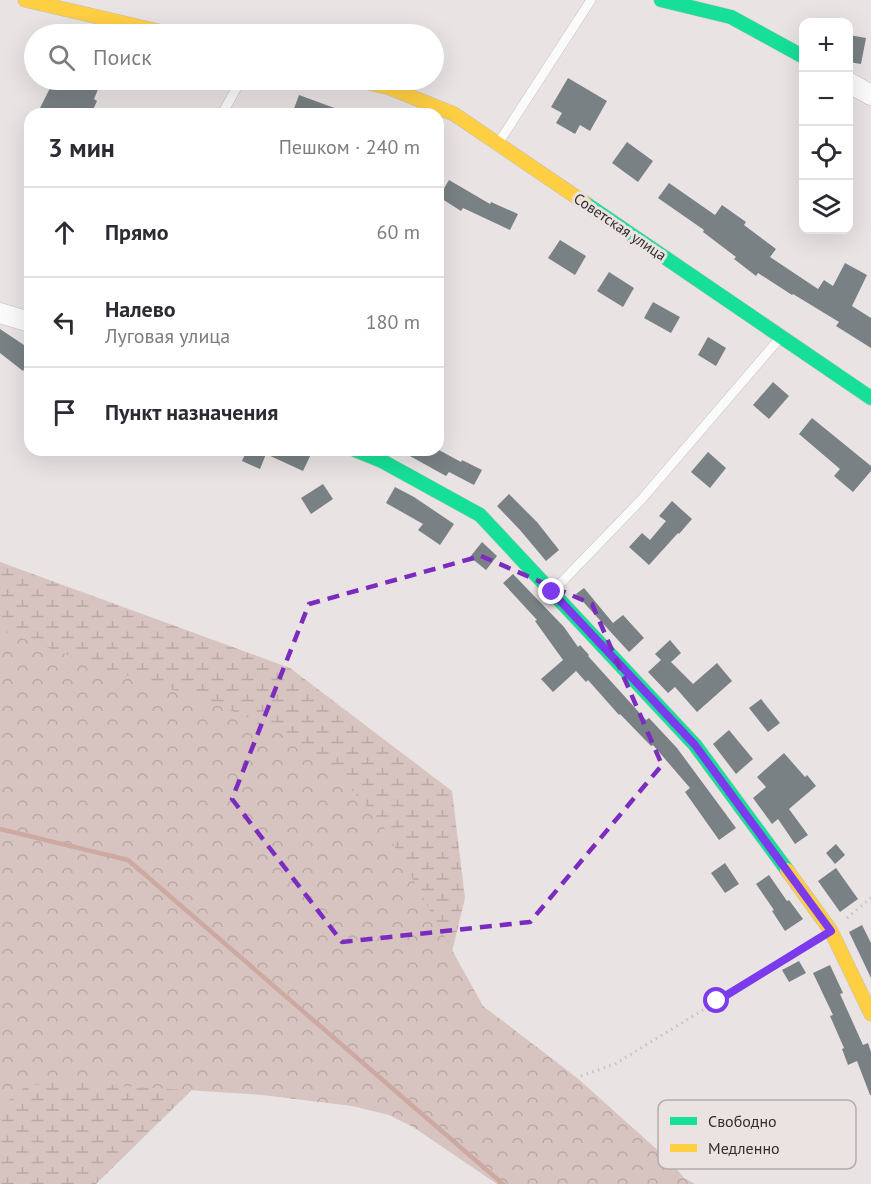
<!DOCTYPE html>
<html lang="ru">
<meta charset="utf-8">
<style>
:root{--surface:#fff;--page:#f7f7f7;--text:#2b2b33;--muted:#7c7c81;--line:#e1e1e2}
body{margin:0;font-family:"PT Sans",sans-serif;background:var(--page);color:var(--text)}
.controls{position:absolute;right:18px;top:18px;display:grid;overflow:hidden;border-radius:12px;box-shadow:0 6px 24px #0002}
.controls button{width:54px;height:54px;display:grid;place-items:center;padding:0;border:0;border-bottom:2px solid var(--line);background:var(--surface);color:var(--text);font:30px sans-serif}
.stop{position:absolute;width:18px;height:18px;margin:-14px;border:4px solid #7c3aed;border-radius:50%;background:#fff}
.stop.end{background:#7c3aed;border-color:#fff;box-shadow:0 2px 6px #0008}
.list{margin:0;padding:0;list-style:none}
h2{display:flex;justify-content:space-between;align-items:center;height:78px;margin:0;padding:0 24px;font-size:26px}
h2 small{font-size:20px;font-weight:400;color:var(--muted)}
.list li{display:grid;grid-template-columns:39px 1fr auto;gap:18px;align-items:center;box-sizing:border-box;height:90px;padding:0 24px;border-top:2px solid var(--line)}
.list b{display:block;font-size:22px;white-space:nowrap}
.list p{margin:0;font-size:20px;white-space:nowrap;color:var(--muted)}
.list em{font-size:20px;font-style:normal;color:var(--muted)}
.icon{flex:none;width:33px;height:33px;fill:none;stroke:currentColor;stroke-width:2;stroke-linecap:round;stroke-linejoin:round}
.map{position:relative;flex:none;width:871px;height:1184px;overflow:hidden}
.search{position:absolute;background:var(--surface);box-shadow:0 6px 24px #0002;left:24px;top:24px;width:420px;height:66px;display:flex;align-items:center;gap:15px;box-sizing:border-box;padding:0 21px;border-radius:33px;color:var(--muted);font-size:22px}
.panel{position:absolute;background:var(--surface);box-shadow:0 6px 24px #0002;left:24px;top:108px;width:420px;height:348px;border-radius:18px}
.map>svg:first-child{display:block}
.wetland{fill:url(#wetland-marsh)}
.park{fill:url(#park-crowns)}
.lines{fill:none;stroke-linecap:round;stroke-linejoin:round}
.stream{stroke:#cda9a2;stroke-width:4.5}
.building{fill:#798184}
.lane-casing{stroke:#c3bfbe;stroke-width:10}
.street-casing{stroke:#c3bfbe;stroke-width:21}
.fast-casing{stroke:#c3bfbe;stroke-width:15}
.slow-casing{stroke:#c3bfbe;stroke-width:15}
.path{stroke:#c5c3c3;stroke-width:3;stroke-dasharray:1.5 4.5;stroke-linecap:butt}
.lane{stroke:#fcfbfb;stroke-width:9}
.street{stroke:#fcfbfb;stroke-width:20}
.fast{stroke:#16e098;stroke-width:14}
.slow{stroke:#ffcf43;stroke-width:14}
.route{stroke:#7c3aed;stroke-width:8}
.marked{fill:none;stroke:#7b2cbf;stroke-width:4.5;stroke-dasharray:12 8;stroke-linejoin:round}
.labels{text-anchor:middle;stroke-width:6;stroke-linejoin:round;paint-order:stroke}
.street-label{font-size:15px;fill:#312e2d;stroke:#ebe3e1}
.key{fill:#ebe3e1;stroke:#b3adab;stroke-width:1.5}
.key-label{font-size:16px;fill:#312e2d}
</style>
<div class="map">
<svg width="871" height="1184" viewBox="0 0 871 1184">
<defs>
<pattern id="wetland-marsh" width="20" height="14" patternUnits="userSpaceOnUse" patternTransform="scale(1.5)"><rect width="20" height="14" fill="#d7c4c0"/><path d="M1 5h8M5 5V1M11 12h8M15 12V8" fill="none" stroke="#b9a9a5"/></pattern>
<pattern id="park-crowns" width="20" height="18" patternUnits="userSpaceOnUse" patternTransform="scale(1.5)"><rect width="20" height="18" fill="#d7c4c0"/><path d="M2 6a3 3 0 1 1 6 0M12 15a3 3 0 1 1 6 0" fill="none" stroke="#b9a9a5"/></pattern>
</defs>
<rect width="100%" height="100%" fill="#e9e4e3"/>
<!-- wetland -->
<polygon class="wetland" points="0,562 290,668 452,791 465,898 445,981 200,1082 96,1184 0,1184"/>
<!-- park -->
<polygon class="park" points="0,630 103,668 208,701 285,733 341,778 381,822 483,1006 576,1077 671,1162 684,1178 695,1184 497,1184 413,1127 389,1115 352,1106 262,1095 124,1086 71,1080 26,1086 0,1108"/>
<g class="lines">
<!-- stream -->
<polyline class="stream" points="0,829 128,860 503,1184"/>
</g>
<!-- building -->
<g class="building">
<polygon points="849,35 866,38 861,64 849,62"/>
<polygon points="568,78 607,101 590,131 580,125 575,134 556,123 562,113 551,107"/>
<polygon points="54,80 102,80 94,99 97,101 91,114 37,114"/>
<polygon points="299,95 348,113 347,114 292,114"/>
<polygon points="627,142 653,161 638,182 612,163"/>
<polygon points="449,180 490,204 491,202 518,214 510,230 463,208 461,211 439,197"/>
<polygon points="669,183 715,215 722,205 746,222 744,225 776,249 770,257 818,289 824,280 833,286 845,263 867,275 852,306 871,318 871,348 836,326 839,322 793,294 792,295 758,273 756,276 734,259 736,257 703,232 704,230 658,198"/>
<polygon points="560,240 586,256 575,275 548,258"/>
<polygon points="609,272 634,288 623,307 597,291"/>
<polygon points="653,302 680,317 671,333 644,318"/>
<polygon points="0,329 30,349 30,360 23,371 0,353"/>
<polygon points="708,337 726,348 716,366 698,355"/>
<polygon points="773,382 789,396 769,419 753,405"/>
<polygon points="812,418 871,466 871,471 853,492 834,476 840,469 799,434"/>
<polygon points="247,450 313,450 303,471 266,454 260,469 242,461"/>
<polygon points="399,450 439,450 461,462 462,460 482,470 474,485 449,472 446,476"/>
<polygon points="708,452 726,468 710,488 691,472"/>
<polygon points="323,484 333,499 311,514 301,498"/>
<polygon points="395,487 414,497 454,524 440,545 418,530 423,524 386,503"/>
<polygon points="509,494 537,522 559,550 546,561 520,530 497,506"/>
<polygon points="672,501 692,519 679,534 678,533 649,565 629,547 642,533 650,540 666,521 659,516"/>
<polygon points="482,542 497,556 486,570 470,557"/>
<polygon points="513,574 564,627 578,647 580,645 589,655 588,656 646,720 649,718 677,748 736,828 719,840 685,792 690,788 653,745 651,746 620,714 619,715 588,680 586,682 576,671 553,692 541,679 563,660 535,621 537,620 503,583"/>
<polygon points="584,588 613,623 623,615 644,638 629,652 576,594"/>
<polygon points="670,640 681,653 671,662 693,684 717,663 732,681 697,712 675,687 668,693 648,672 661,660 655,654"/>
<polygon points="761,699 780,723 768,732 749,708"/>
<polygon points="729,730 753,759 736,774 713,744"/>
<polygon points="784,753 805,777 807,775 816,786 789,809 808,835 795,844 778,819 772,824 753,798 766,787 757,777"/>
<polygon points="836,844 845,855 835,864 826,853"/>
<polygon points="725,863 739,884 725,893 711,873"/>
<polygon points="836,868 858,899 840,912 818,881"/>
<polygon points="769,875 787,901 789,900 803,919 785,931 772,911 774,910 756,884"/>
<polygon points="862,925 871,943 871,978 849,932"/>
<polygon points="799,961 806,973 789,982 782,970"/>
<polygon points="830,965 843,993 840,994 863,1045 868,1043 871,1052 871,1095 870,1095 857,1061 848,1065 842,1049 844,1048 830,1016 833,1015 813,973"/>
</g>
<g class="lines">
<!-- lane casing -->
<g class="lane-casing">
<g id="lane">
<polyline points="222,114 241,80"/>
<polyline points="499,142 591,0"/>
<polyline points="554,590 641,500 779,339"/>
</g>
</g>
<!-- street casing -->
<g class="street-casing">
<g id="street">
<polyline points="848,82 871,95"/>
<polyline points="0,313 30,322"/>
</g>
</g>
<!-- fast casing -->
<g class="fast-casing">
<g id="fast">
<polyline points="661,0 731,17 804,57"/>
<polyline points="585,203 871,398"/>
<polyline points="355,450 382,461 480,515 695,745 787,870"/>
</g>
</g>
<!-- slow casing -->
<g class="slow-casing">
<g id="slow">
<polyline points="25,0 171,34"/>
<polyline points="357,80 390,88 454,114 585,203"/>
<polyline points="787,870 831,931 871,1014"/>
</g>
</g>
<!-- path -->
<g class="path">
<polyline points="847,918 871,898"/>
<polyline points="581,1076 615,1064 812,943"/>
</g>
<!-- lane -->
<use href="#lane" class="lane"/>
<!-- street -->
<use href="#street" class="street"/>
<!-- fast -->
<use href="#fast" class="fast"/>
<!-- slow -->
<use href="#slow" class="slow"/>
</g>
<g class="lines">
<!-- route -->
<polyline class="route" points="552,592 695,745 831,931 717,1001"/>
</g>
<!-- marked area -->
<path class="marked" d="M481,556l111,48 70,161 -132,157 -188,20 -110,-143 77,-195z"/>
<g class="labels">
<!-- street labels -->
<g class="street-label">
<text transform="translate(620 227) rotate(34)" y="5">Советская улица</text>
</g>
</g>
<!-- legend -->
<rect x="658" y="1100" width="198" height="69" rx="9" class="key"/>
<rect x="670" y="1117" width="27" height="8" fill="#16e098"/>
<rect x="670" y="1144" width="27" height="8" fill="#ffcf43"/>
<g class="key-label">
<text x="708" y="1127">Свободно</text>
<text x="708" y="1154">Медленно</text>
</g>
</svg>
<div class="controls">
<button>+</button>
<button>−</button>
<button><svg class="icon" aria-label="locate" viewBox="0 0 24 24"><circle cx="12" cy="12" r="6"/><path d="M12 2v4M12 18v4M2 12h4M18 12h4"/></svg></button>
<button><svg class="icon" aria-label="layers" viewBox="0 0 24 24"><path d="M12 4l9 5-9 5-9-5zM3 14l9 5 9-5"/></svg></button>
</div>
<div class="stop" style="left:717px;top:1001px"></div>
<div class="stop end" style="left:552px;top:592px"></div>
<div class="search"><svg class="icon" aria-label="search" viewBox="0 0 24 24"><circle cx="10" cy="10" r="6"/><path d="M15 15l6 6"/></svg>Поиск</div>
<section class="panel">
<h2>3 мин<small>Пешком · 240 m</small></h2>
<ul class="list">
<li><svg class="icon" aria-label="ahead" viewBox="0 0 24 24"><path d="M12 20V5M6 11l6-6 6 6"/></svg><div><b>Прямо</b></div><em>60 m</em></li>
<li><svg class="icon" aria-label="left" viewBox="0 0 24 24"><path d="M17 20v-9H6M10 6l-5 5 5 5"/></svg><div><b>Налево</b><p>Луговая улица</p></div><em>180 m</em></li>
<li><svg class="icon" aria-label="arrive" viewBox="0 0 24 24"><path d="M6 21V4h12l-3 4 3 4H6"/></svg><div><b>Пункт назначения</b></div></li>
</ul>
</section>
</div>
